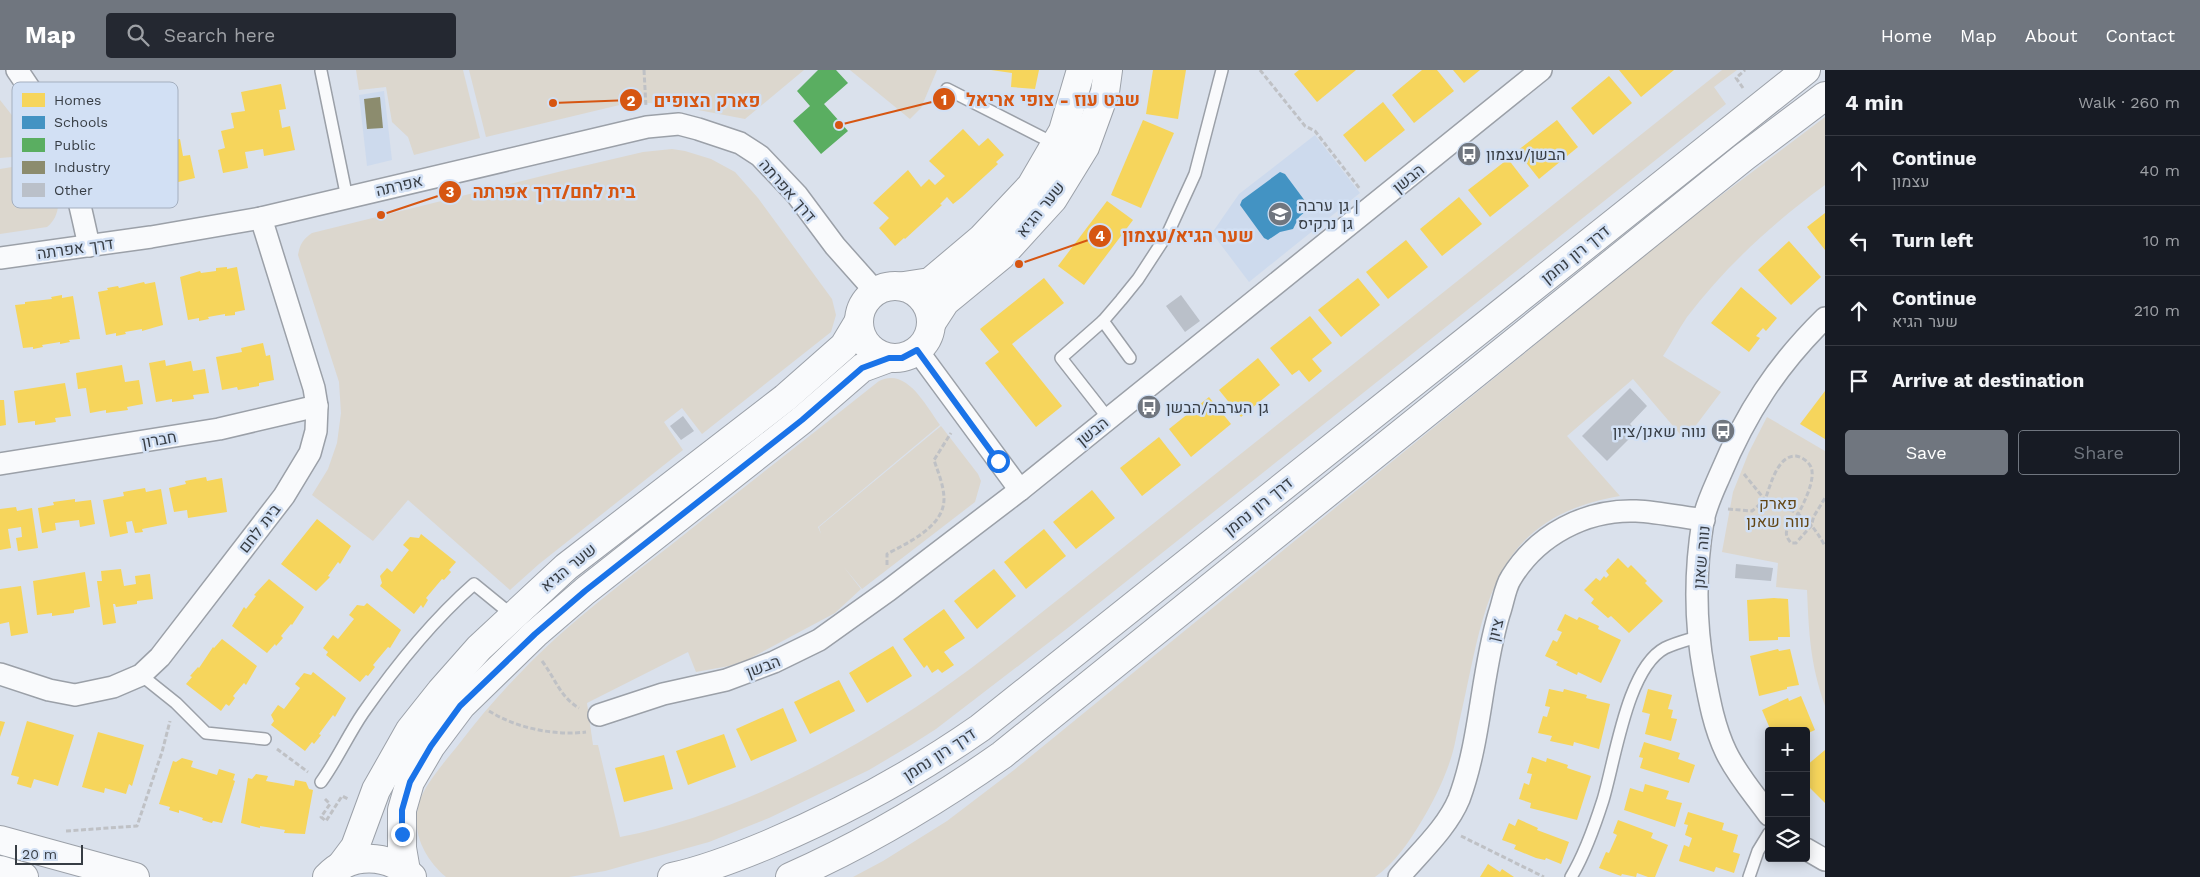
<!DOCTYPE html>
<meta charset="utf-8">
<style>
:root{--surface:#171b24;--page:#242831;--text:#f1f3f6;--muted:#9ea1a6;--line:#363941;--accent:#70767f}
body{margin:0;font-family:"Work Sans",Heebo,sans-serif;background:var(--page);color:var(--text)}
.controls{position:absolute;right:15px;bottom:15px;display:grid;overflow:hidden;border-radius:5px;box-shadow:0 2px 12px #0003}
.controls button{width:45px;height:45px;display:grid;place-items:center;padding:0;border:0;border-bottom:1px solid var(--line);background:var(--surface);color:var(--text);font:25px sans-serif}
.scale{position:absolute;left:15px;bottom:12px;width:68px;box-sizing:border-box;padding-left:5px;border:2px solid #373d44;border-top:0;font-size:14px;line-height:18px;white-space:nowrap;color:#373d44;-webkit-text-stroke:4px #d2e0f4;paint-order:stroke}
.stop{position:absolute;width:15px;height:15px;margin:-11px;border:4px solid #1a73e8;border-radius:50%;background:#fff}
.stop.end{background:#1a73e8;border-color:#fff;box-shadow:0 1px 5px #0008}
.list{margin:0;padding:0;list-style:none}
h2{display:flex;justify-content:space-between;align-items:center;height:65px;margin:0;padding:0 20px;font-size:21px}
h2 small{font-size:16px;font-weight:400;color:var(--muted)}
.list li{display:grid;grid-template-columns:32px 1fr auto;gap:15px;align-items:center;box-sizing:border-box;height:70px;padding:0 20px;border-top:1px solid var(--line)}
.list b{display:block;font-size:19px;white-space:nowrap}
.list p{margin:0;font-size:16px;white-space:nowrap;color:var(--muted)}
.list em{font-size:16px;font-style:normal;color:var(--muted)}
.actions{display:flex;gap:10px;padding:15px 20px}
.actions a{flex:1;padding:11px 0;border:1px solid var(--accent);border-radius:5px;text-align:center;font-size:18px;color:var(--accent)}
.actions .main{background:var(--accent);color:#fff}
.icon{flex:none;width:28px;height:28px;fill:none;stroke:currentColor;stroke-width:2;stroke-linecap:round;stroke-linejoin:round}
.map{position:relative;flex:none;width:1825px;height:807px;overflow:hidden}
header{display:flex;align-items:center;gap:30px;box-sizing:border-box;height:70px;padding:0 25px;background:var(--accent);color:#fff}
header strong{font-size:24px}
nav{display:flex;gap:28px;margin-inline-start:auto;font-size:18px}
.search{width:350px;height:45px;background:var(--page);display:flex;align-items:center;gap:12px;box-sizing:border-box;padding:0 18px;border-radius:5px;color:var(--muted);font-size:19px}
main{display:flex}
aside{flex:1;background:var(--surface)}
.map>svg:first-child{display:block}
.built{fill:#cddaed}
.green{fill:#dcd7ce}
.homes{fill:#f6d55c}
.schools{fill:#4393c3}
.public{fill:#5aae61}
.industry{fill:#8c8c6e}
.building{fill:#bac0c9}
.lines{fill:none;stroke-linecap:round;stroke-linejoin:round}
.service-casing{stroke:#9ba0a8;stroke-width:14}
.minor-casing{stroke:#9ba0a8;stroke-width:24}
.tertiary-casing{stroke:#9ba0a8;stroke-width:30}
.secondary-casing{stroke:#9ba0a8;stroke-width:30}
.path{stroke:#bfc1c5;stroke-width:3;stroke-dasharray:5 2.5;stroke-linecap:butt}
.service{stroke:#f9fafc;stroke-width:11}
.minor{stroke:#f9fafc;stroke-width:21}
.tertiary{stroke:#f9fafc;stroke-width:28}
.secondary{stroke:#f9fafc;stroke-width:28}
.route{stroke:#1a73e8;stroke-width:6}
.labels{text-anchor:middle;stroke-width:5;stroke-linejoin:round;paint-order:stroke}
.poi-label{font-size:16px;fill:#373d44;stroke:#d2e0f4;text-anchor:start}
.street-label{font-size:16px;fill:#373d44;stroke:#d2e0f4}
.park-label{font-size:16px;fill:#634615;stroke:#d2e0f4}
.key{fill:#d2e0f4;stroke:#a4afbf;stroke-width:1}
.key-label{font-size:14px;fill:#373d44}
.leader{fill:none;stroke:#d65612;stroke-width:2}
.callout-dot{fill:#d65612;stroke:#d2e0f4;stroke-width:2}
.mark-label{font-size:15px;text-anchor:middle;font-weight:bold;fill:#fff}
.callout-label{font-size:18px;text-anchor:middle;font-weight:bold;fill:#d65612;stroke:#d2e0f4;stroke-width:5;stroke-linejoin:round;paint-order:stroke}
</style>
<header>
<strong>Map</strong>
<div class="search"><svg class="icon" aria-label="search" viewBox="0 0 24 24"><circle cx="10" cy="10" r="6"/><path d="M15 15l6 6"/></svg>Search here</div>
<nav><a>Home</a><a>Map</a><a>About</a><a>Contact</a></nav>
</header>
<main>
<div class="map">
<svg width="1825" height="807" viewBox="0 0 1825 807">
<rect width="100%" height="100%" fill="#dae1ec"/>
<!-- built -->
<g class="built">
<polygon points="384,21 392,90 367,96 359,25"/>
<polygon points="1315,65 1360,123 1249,212 1212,163 1239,124"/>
</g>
<!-- green -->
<g class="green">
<polygon points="356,0 463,0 480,68 414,85 408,67 392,52 386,17 359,20"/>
<polygon points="469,0 804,0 745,49 667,34 632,32 486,67"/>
<polygon points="850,0 937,0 921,38 910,49"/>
<path d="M1722,0h15l-23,17 12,17 -657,523 -133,102 -25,16 -42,25 -100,48 -60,24 -104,29 -36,6h-123c-22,-19 -35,-45 -27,-74 5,-18 28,-44 40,-59 29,-38 62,-74 97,-106 37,-33 76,-63 115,-93 69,-55 139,-109 208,-164 28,-14 47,25 61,44l-122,102 3,7 -2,-7 122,-101 37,48 3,7 -6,21 -113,87 -19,-23 18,23 -26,24 -88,47 -18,6 -33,6 -8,-20 -101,51 6,42h5l22,92c125,-25 248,-92 350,-168 32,-24 63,-50 95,-75z"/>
<polygon points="0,30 25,62 12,87 0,88"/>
<path d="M1825,47v68c-51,37 -100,82 -138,132 -9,13 -16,27 -24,39l58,36 -36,48 -52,-61 -66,57 53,60c-134,23 -135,117 -161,227 -3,14 -5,28 -10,41 -7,20 -17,40 -28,58 -12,20 -26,41 -46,55h-522l30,-16 64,-40 67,-51 669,-546z"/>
<path d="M32,62h9c7,25 32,76 6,95l-47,7v-65l18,-3z"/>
<path d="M672,79l13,2 26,8 24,13 23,26 74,101 4,16 -5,17 -129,102 -20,-26 -18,14 19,28 -144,114 -29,26 -102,-90 -35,41 -61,-46 16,-26 9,-26 4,-30 -2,-31 -41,-127c2,-11 5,-16 14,-22l250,-62 81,-19z"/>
<path d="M1767,347l58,34v255c-15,-43 -16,-72 -18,-116l-31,-3 2,-24 -56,-11 11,-60 16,-40z"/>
</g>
<!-- homes -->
<g class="homes">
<polygon points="991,0 1039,0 1035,19 1011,17 1012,3"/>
<polygon points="1153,0 1186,0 1178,49 1146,44"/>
<polygon points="1299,0 1356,0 1317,32 1294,4"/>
<polygon points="1422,0 1437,0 1454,21 1414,53 1392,25"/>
<polygon points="1453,0 1480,0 1464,13"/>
<polygon points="1619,0 1674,0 1641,27"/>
<polygon points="1609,6 1632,33 1593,65 1571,38"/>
<polygon points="281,14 286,39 279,40 282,58 290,56 295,80 264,86 263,79 245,82 248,98 223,103 218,80 225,78 221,61 234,58 231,43 245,41 241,22"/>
<polygon points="1383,32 1405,60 1365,92 1343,65"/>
<polygon points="148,40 149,46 143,48 145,60 166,56 168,71 180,69 183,86 190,85 195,108 170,114 167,99 139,104 140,111 120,115 115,90 121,89 118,72 112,73 106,48"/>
<polygon points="1143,50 1174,63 1141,138 1111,125"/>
<polygon points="1557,50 1578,77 1539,109 1517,81"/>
<polygon points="963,59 979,76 988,68 1004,85 996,92 998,94 962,127 953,134 947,127 940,134 942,135 905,169 904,168 895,176 879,158 889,148 873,133 908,100 921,117 929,109 935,115 945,106 929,91"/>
<polygon points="1508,89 1529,116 1490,147 1468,120"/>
<polygon points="1459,127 1482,154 1442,186 1420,159"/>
<polygon points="1107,131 1133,150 1084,215 1058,196"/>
<polygon points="1825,143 1825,180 1807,157"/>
<polygon points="1406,170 1428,197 1388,229 1366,202"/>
<polygon points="1789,171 1821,207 1791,235 1758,200"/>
<polygon points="227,197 227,199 237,197 245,240 235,242 235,245 225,246 225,244 208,247 209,249 199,251 199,248 188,250 180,207 200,201 201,203 216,201 216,198"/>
<polygon points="1044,208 1064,233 1012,274 1062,336 1036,357 985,293 999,282 980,259"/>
<polygon points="1358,208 1380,235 1341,267 1318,240"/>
<polygon points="144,212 145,214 155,212 163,255 142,261 142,259 125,262 126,264 116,266 116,263 106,265 98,222 108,220 107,218 118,216 119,218"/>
<polygon points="1741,217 1777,248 1766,261 1763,258 1756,266 1760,268 1749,282 1711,253"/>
<polygon points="62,225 62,228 73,226 80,269 69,270 70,272 60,274 60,272 42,275 43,277 33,279 33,277 23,278 15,235 25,234 25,232 52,229 51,227"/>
<polygon points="1310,246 1332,273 1312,289 1322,301 1309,312 1299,300 1292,305 1270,278"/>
<polygon points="263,273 266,286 270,285 274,310 259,313 259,316 238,320 237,317 222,320 216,287 242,282 241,278"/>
<polygon points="1258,288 1280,315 1241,347 1219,320"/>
<polygon points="165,290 166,296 191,291 193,301 205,299 209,323 193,325 194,329 172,332 172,329 156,332 149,293"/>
<polygon points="122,295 125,312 139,310 143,334 127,337 128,340 106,343 106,340 90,343 86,318 78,319 76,303"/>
<polygon points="65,313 71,346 55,348 56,352 35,355 35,351 18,353 14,321"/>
<polygon points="1825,321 1825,369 1800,354"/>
<polygon points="1209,327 1231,354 1191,387 1169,359"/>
<polygon points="0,330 4,330 6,355 0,356"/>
<polygon points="1159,367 1181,395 1142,426 1120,398"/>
<polygon points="206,407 207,411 222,408 227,442 188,448 187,440 174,442 169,418 186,414 185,411"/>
<polygon points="145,418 146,422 161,419 167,454 142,459 143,462 135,463 132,451 126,452 128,463 110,467 103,430 124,426 123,422"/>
<polygon points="1092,420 1115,448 1076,479 1053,452"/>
<polygon points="75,429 75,432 91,430 95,454 80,457 79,450 55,453 56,460 42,463 38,438 54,435 53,432"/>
<polygon points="16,437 17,441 32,438 38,478 18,481 16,468 22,467 21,457 8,459 11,478 0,480 0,439"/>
<polygon points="317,449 351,476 340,494 338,492 328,506 330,507 316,521 281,494"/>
<polygon points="1044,459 1066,486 1026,519 1004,492"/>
<polygon points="421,464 456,492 449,500 451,502 444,510 442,509 426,528 428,530 423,538 421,535 414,544 380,516 382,513 380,506 387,498 392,502 409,480 403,475 410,467 419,468"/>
<polygon points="1618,488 1628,498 1631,495 1647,511 1645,513 1663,531 1629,563 1611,546 1608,548 1591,533 1594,529 1584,520 1596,508 1600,511 1604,506 1606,508 1609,505 1606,501"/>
<polygon points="121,499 124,516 136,514 135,506 150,504 153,529 137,531 137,534 116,537 115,534 113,534 116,553 103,555 97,511 102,511 101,501"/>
<polygon points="994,499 1016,526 977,559 954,531"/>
<polygon points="85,502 90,537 74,540 74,543 52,546 52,543 37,545 33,511"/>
<polygon points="269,509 304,537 292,555 291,554 281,566 283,568 276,576 275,574 267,583 232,556 244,537 246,539 256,526 254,525"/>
<polygon points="21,516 28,563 11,566 9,552 0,554 0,519"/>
<polygon points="1774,528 1788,529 1790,567 1778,567 1778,570 1749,571 1747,530"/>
<polygon points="367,533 401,560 390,578 388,577 373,595 375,597 368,606 366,605 360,612 326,585 328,582 323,578 333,565 338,569 354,549 349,545 357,535 364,536"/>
<polygon points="944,539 965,568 944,582 954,595 942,603 938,599 932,603 927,595 924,598 903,569"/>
<polygon points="1565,544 1577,550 1579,547 1599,556 1598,559 1621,570 1601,613 1578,602 1577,605 1556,595 1558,592 1545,586 1553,570 1557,572 1562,562 1557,560"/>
<polygon points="222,569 257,596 246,615 244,613 233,626 235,628 229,636 226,634 221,641 186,614 192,607 190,606 198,597 199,598 213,577 214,578"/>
<polygon points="893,576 912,606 867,633 849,603"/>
<polygon points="1778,579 1779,581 1790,579 1799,615 1787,617 1787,619 1759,626 1750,586"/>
<polygon points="313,602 346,628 335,647 333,645 319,664 321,665 314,674 312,672 305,681 271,655 274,651 271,645 278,635 284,639 300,618 295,614 304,603 311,605"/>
<polygon points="839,610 855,641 810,664 794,632"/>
<polygon points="1549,619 1563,622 1564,619 1587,625 1586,628 1610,634 1599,679 1574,672 1573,676 1550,671 1552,666 1538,663 1543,646 1547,647 1550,637 1545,636"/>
<polygon points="1648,619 1672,625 1668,639 1673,640 1671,648 1677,649 1671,671 1645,664 1650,644 1642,642"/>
<polygon points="1801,626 1815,660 1806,664 1806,661 1771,661 1762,640 1788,628 1789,631"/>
<polygon points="783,638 797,671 751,691 736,659"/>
<polygon points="0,651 5,652 0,667"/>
<polygon points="27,651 74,665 58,716 34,709 31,718 17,714 19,707 11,705"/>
<polygon points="98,662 144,675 132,716 129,714 126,724 105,718 104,723 82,717"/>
<polygon points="724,664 736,697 688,715 676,681"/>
<polygon points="1644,672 1680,683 1678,689 1695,695 1689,713 1640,698 1643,688 1639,687"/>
<polygon points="1825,680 1825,733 1806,714 1806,696"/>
<polygon points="664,685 673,719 624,732 615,698"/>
<polygon points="1532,687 1546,692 1547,688 1568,695 1567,698 1591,706 1577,750 1530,738 1531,733 1519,729 1524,713 1529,715 1532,704 1527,703"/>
<polygon points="182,688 193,691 191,697 217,705 219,699 235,704 233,710 235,711 222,753 213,751 212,753 202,750 203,748 179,740 179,743 169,740 170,737 159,734 173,691 176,692"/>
<polygon points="256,704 268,706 266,711 294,716 295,710 306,712 309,719 313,720 305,764 284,763 285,760 260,756 260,758 241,753 248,708 252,709"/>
<polygon points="1645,714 1669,721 1666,729 1682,733 1675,757 1624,740 1630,718 1643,722"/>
<polygon points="1688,742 1724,753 1722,760 1738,765 1733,782 1740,784 1734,803 1716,797 1714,802 1679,791 1684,775 1689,777 1692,768 1685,765 1688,755 1684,754"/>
<polygon points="1518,749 1538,758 1537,760 1569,772 1561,794 1546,788 1545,790 1536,788 1514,779 1516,775 1502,770 1509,753 1515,756"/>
<polygon points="1618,750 1653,763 1651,768 1668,775 1655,807 1648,807 1637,803 1636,807 1622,804 1621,806 1599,798 1606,782 1609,783 1617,765 1613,763"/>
<polygon points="1488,794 1500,802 1502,799 1514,807 1480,807"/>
</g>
<!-- schools -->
<polygon class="schools" points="1280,102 1285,104 1308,135 1307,140 1299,147 1293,159 1280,162 1268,170 1264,168 1240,135 1242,130"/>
<!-- public -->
<polygon class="public" points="818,0 836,0 848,13 824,34 848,61 821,84 793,51 810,36 797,21"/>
<!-- industry -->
<polygon class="industry" points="380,27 383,58 367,59 364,29"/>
<!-- building -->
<g class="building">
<polygon points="1181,225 1200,251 1185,262 1166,236"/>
<polygon points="1630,318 1647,336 1630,354 1637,361 1607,391 1582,366"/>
<polygon points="683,346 694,361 681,370 670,356"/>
<polygon points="1736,494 1773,498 1771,511 1735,508"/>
</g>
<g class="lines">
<!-- service casing -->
<g class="service-casing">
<g id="service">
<polyline points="321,1 347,128"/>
<polyline points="947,19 1055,74"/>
<polyline points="1103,251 1130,288"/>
<polyline points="1108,348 1061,288 1103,251 1121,230 1138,209 1168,163 1195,104 1222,0"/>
<polyline points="141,605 176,633 206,663 265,669"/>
<path d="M321,712c16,-22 27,-47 42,-69 32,-46 69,-92 111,-129l38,31"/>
<path d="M1571,807c14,-23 24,-52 32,-77 12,-39 24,-132 62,-152 10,-5 22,-8 32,-11"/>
<polyline points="1749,807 1758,781 1769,763"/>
</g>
</g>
<!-- minor casing -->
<g class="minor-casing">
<g id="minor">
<path d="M17,0c17,25 35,51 46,80 12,30 19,64 26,96"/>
<polyline points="0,188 151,167 261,148 647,57 679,54 698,59 740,73 760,86 797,125 835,176 875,221"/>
<polyline points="917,280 1020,420"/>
<polyline points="0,394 219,359 317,336"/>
<polyline points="0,604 49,620 75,625 113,617 141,605 160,587 284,426 310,383 316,361 317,336 314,318 261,148"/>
<polyline points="599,645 663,624 726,610 774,592 819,570 889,520 1020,420 1541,0"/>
<path d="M1769,745c-15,-21 -32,-40 -43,-63 -12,-25 -17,-53 -22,-80 -9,-49 -9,-102 -1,-151 3,-16 11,-32 17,-46 26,-62 57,-110 105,-157"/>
<polyline points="1806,779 1825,790"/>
<path d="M1399,807c20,-24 48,-49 60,-78 22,-59 22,-125 40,-185 4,-11 6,-27 12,-36 26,-43 75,-69 125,-67 22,1 45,6 68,9"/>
</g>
</g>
<!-- tertiary casing -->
<g class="tertiary-casing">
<g id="tertiary">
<circle cx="895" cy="252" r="36"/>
<polyline points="904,216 930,212 981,169 1031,116 1063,61 1081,0"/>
<polyline points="932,252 945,232 1001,186 1053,129 1085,77 1105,22 1108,0"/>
<polyline points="340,797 355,777 376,720 410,660 441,621 479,578 566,497 785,328 844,276 859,251"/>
<polyline points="406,801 402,778 402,740 410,712 431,676 461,636 535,564 585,521 802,350 862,298 889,288"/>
</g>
</g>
<!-- secondary casing -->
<g class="secondary-casing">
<g id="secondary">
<polyline points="0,770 135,807"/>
<polyline points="0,800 24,807"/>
<path d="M327,807c23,-25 62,-24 85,0"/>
<path d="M672,807c33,-7 66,-20 97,-33 75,-32 145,-70 211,-116l826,-658"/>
<path d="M790,807c75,-33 145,-75 212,-122l742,-598 81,-61"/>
</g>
</g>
<!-- path -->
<g class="path">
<polyline points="644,0 646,37"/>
<polyline points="1260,0 1305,56 1315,61 1360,119"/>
<polyline points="1743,18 1736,8 1745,0"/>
<path d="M1744,404l21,26c5,-13 12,-45 31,-44 6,1 12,5 15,11 5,12 -7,36 -13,47 -3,5 -9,10 -11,16 -2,5 1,9 4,13h5l15,-17 3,-10 11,-18"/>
<path d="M1728,439l24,2 13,-11c31,11 43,15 60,46"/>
<path d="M887,495v-11c20,-11 57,-27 57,-55 0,-13 -6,-27 -10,-39l17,-27"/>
<path d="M542,591c13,17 18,36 37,47"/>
<path d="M489,641c27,17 65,25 97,21"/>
<polyline points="277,679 308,702"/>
<polyline points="325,729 330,734 321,747 326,751 342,726 348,729"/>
<polyline points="66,761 137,756 162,682 170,651"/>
<polyline points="1461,766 1544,807"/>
</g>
<!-- service -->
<use href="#service" class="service"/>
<!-- minor -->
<use href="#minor" class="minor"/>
<!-- tertiary -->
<use href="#tertiary" class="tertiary"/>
<!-- secondary -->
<use href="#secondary" class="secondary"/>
</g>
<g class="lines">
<!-- route -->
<polyline class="route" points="402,764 402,740 410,712 431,676 460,636 535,564 585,521 802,350 862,298 889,288 902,288 917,280 998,391"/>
</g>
<!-- icons -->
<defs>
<g id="bus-disc" transform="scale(1.25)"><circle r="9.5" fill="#70767f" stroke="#d2e0f4"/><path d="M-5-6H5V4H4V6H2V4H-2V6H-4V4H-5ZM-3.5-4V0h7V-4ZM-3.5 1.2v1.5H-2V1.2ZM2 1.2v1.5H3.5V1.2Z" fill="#fff"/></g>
<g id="school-disc" transform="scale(1.25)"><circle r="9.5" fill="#70767f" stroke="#d2e0f4"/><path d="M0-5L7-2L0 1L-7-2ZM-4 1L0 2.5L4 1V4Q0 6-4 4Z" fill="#fff"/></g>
</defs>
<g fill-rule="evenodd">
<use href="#bus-disc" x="1469" y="84"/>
<use href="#school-disc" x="1280" y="144"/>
<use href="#bus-disc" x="1149" y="337"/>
<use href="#bus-disc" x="1723" y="361"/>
</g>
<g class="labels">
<!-- poi labels -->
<g class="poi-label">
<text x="1486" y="90">הבשן/עצמון</text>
<text x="1298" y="141">גן ערבה |<tspan x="1298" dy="18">גן נרקיס</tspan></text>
<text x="1166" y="343">גן הערבה/הבשן</text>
<text x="1706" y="367" text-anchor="end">נווה שאנן/ציון</text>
</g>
<!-- street labels -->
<g class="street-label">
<text transform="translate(1408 108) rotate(-39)" y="6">הבשן</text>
<text transform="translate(399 115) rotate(-13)" y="6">אפרתה</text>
<text transform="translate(788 120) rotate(49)" y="6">דרך אפרתה</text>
<text transform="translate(1040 139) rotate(-51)" y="6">שער הגיא</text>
<text transform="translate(75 178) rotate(-8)" y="6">דרך אפרתה</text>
<text transform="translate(1575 184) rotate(-39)" y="6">דרך רון נחמן</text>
<text transform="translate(1092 361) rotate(-39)" y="6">הבשן</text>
<text transform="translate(159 369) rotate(-10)" y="6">חברון</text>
<text transform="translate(1258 436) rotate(-39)" y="6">דרך רון נחמן</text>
<text transform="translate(259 458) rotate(-52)" y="6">בית לחם</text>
<text transform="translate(1701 487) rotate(-85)" y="6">נווה שאנן</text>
<text transform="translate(568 497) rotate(-39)" y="6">שער הגיא</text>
<text transform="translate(1495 560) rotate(-76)" y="6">ציון</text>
<text transform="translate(763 596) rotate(-21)" y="6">הבשן</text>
<text transform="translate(939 684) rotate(-33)" y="6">דרך רון נחמן</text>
</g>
<!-- park labels -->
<g class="park-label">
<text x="1778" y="439">פארק<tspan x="1778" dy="18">נווה שאנן</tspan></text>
</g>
</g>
<!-- legend -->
<rect x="12" y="12" width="166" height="126" rx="8" class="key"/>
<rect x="22" y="23" width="23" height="14" fill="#f6d55c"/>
<rect x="22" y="46" width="23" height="13" fill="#4393c3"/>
<rect x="22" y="68" width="23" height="14" fill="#5aae61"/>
<rect x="22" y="91" width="23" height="13" fill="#8c8c6e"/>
<rect x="22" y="113" width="23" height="14" fill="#bac0c9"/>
<g class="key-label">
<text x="54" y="35">Homes</text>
<text x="54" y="57">Schools</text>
<text x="54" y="80">Public</text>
<text x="54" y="102">Industry</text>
<text x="54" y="125">Other</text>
</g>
<!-- callouts -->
<path class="leader" d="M839 55L944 29M553 33L631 30M381 145L450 122M1019 194L1100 166"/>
<g class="callout-dot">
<circle cx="839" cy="55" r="5"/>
<circle cx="553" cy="33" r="5"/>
<circle cx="381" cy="145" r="5"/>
<circle cx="1019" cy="194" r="5"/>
<circle cx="944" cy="29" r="12"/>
<circle cx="631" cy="30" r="12"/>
<circle cx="450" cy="122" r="12"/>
<circle cx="1100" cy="166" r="12"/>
</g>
<g class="mark-label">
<text x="944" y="35">1</text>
<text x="631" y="36">2</text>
<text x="450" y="127">3</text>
<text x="1100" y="171">4</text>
</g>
<g class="callout-label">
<text x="1053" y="36">שבט עוז - צופי אריאל</text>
<text x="707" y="37">פארק הצופים</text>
<text x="554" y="128">בית לחם/דרך אפרתה</text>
<text x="1188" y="172">שער הגיא/עצמון</text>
</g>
</svg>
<div class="controls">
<button>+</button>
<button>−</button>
<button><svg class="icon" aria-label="layers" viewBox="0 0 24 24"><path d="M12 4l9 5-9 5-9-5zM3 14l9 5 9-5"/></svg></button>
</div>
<div class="scale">20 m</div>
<div class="stop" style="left:998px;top:391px"></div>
<div class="stop end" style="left:402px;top:764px"></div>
</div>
<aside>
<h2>4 min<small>Walk · 260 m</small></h2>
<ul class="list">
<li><svg class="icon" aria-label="ahead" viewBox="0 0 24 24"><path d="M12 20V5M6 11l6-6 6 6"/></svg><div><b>Continue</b><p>עצמון</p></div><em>40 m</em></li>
<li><svg class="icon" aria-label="left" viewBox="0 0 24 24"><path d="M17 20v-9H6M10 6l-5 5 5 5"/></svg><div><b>Turn left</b></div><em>10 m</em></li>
<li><svg class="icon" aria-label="ahead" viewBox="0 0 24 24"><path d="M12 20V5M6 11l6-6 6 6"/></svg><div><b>Continue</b><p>שער הגיא</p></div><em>210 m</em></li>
<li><svg class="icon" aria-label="arrive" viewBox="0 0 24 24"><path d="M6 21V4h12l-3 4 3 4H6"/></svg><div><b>Arrive at destination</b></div></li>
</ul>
<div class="actions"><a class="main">Save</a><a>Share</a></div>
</aside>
</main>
